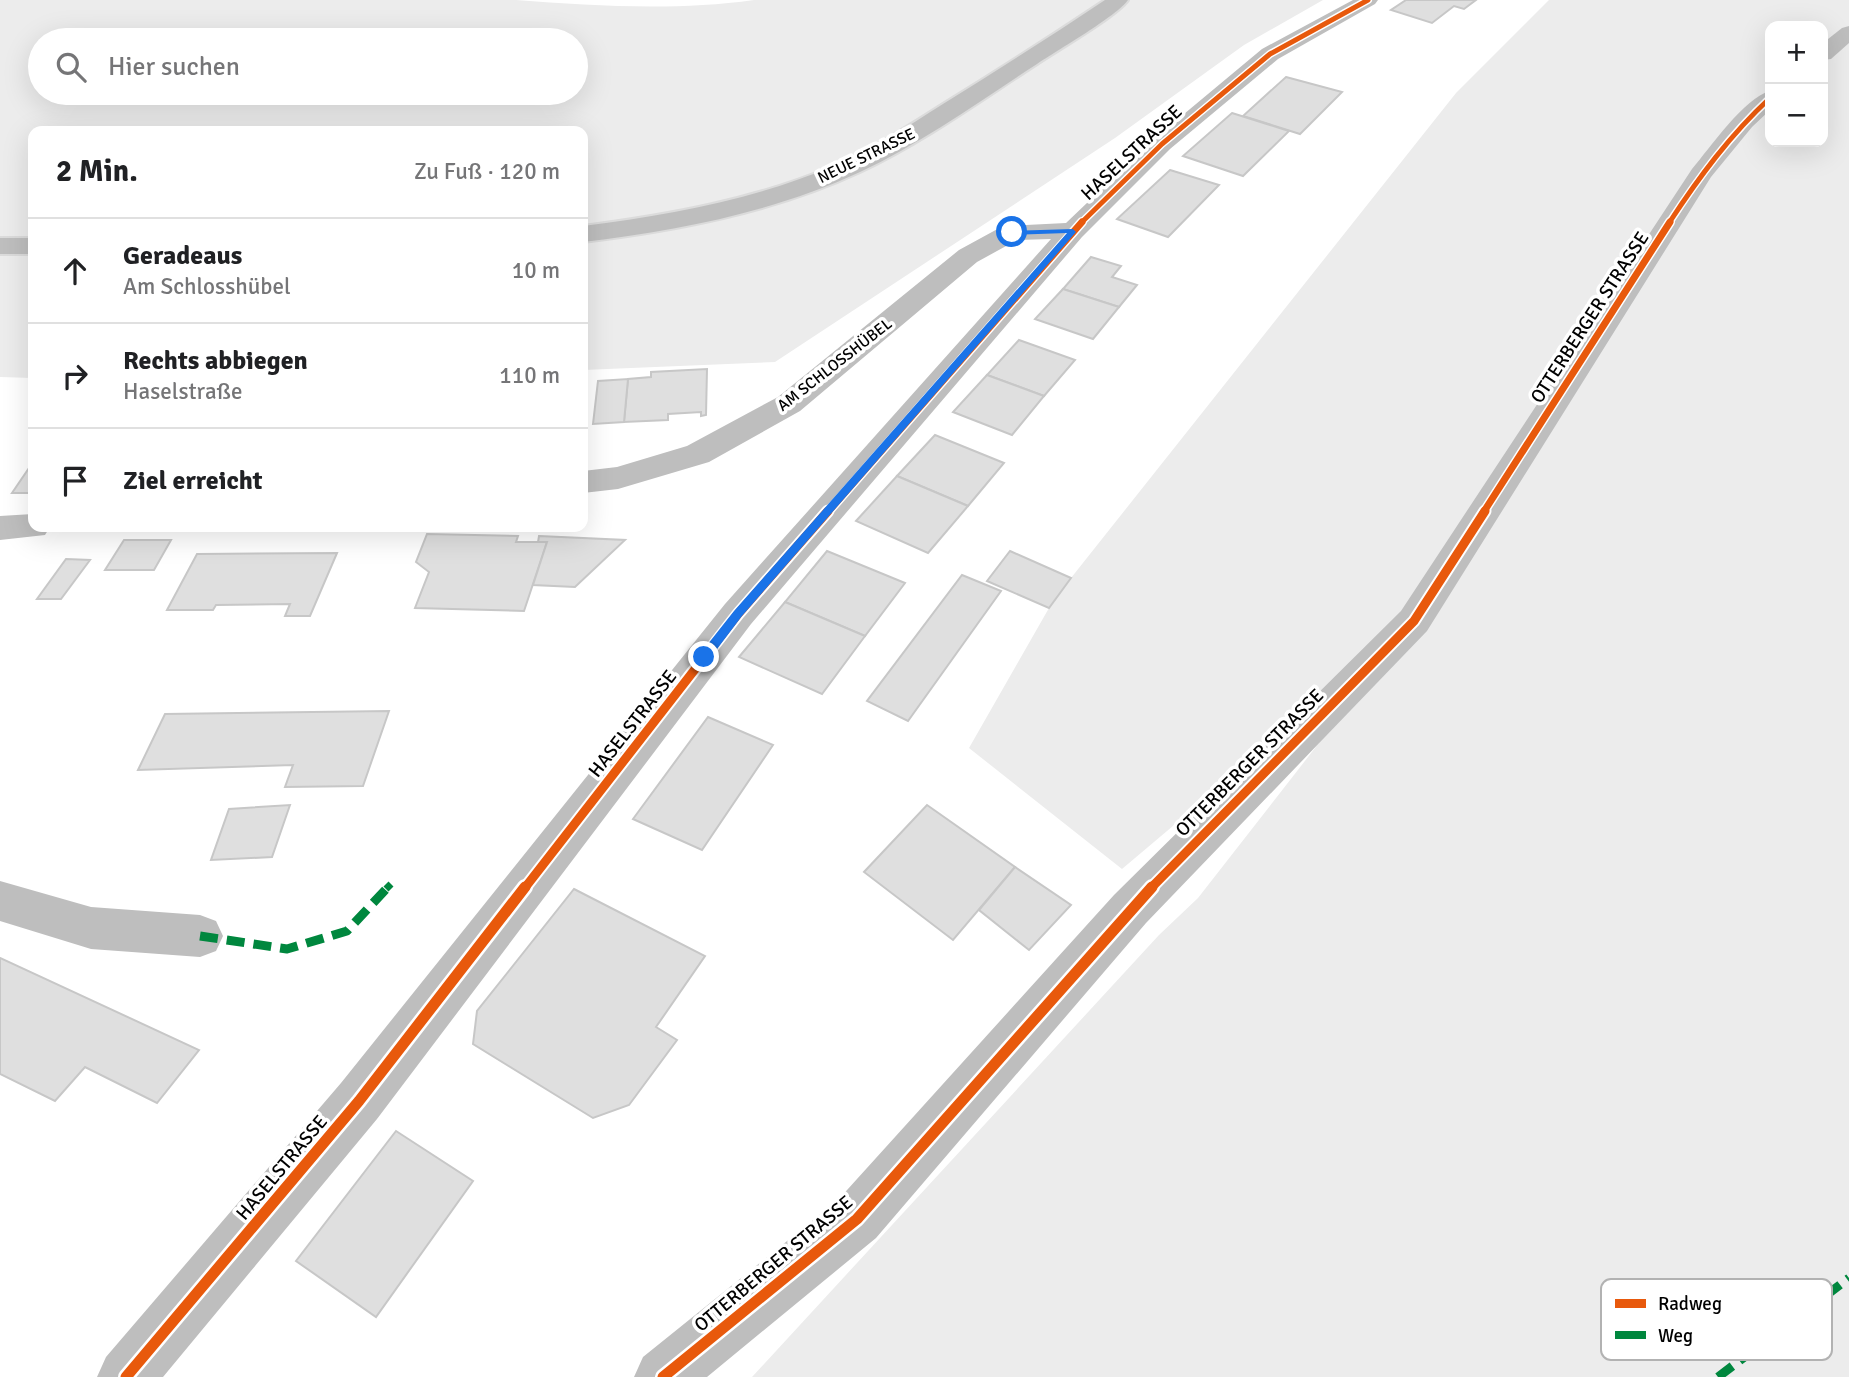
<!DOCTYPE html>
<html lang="de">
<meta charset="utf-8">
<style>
:root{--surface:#fff;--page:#f6f6f6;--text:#202124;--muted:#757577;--line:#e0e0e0}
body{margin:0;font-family:Signika,sans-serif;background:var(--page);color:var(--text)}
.controls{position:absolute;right:21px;top:21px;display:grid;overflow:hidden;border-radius:14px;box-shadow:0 7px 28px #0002}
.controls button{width:63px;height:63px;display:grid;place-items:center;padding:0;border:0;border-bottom:2px solid var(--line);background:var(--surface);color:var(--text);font:35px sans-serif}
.stop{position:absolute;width:21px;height:21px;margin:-16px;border:5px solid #1a73e8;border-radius:50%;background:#fff}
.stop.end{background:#1a73e8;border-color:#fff;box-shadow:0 2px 7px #0008}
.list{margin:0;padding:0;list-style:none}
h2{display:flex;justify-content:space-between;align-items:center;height:91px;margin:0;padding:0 28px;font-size:30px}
h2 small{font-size:23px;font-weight:400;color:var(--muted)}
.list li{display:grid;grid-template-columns:46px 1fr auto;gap:21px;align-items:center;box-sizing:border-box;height:105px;padding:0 28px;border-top:2px solid var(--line)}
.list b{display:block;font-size:26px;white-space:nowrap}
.list p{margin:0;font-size:23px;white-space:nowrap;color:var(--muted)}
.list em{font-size:23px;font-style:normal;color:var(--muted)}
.icon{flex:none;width:38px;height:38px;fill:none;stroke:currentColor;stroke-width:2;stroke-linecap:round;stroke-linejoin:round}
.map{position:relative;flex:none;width:1849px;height:1377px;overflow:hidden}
.search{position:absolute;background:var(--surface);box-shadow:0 7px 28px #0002;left:28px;top:28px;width:560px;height:77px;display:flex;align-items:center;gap:18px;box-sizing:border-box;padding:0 24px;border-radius:38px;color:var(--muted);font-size:26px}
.panel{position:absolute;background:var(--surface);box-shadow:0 7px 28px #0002;left:28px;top:126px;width:560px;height:406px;border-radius:14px}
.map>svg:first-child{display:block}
.green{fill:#ececec;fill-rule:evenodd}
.building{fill:#dfdfdf;stroke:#c7c7c7;stroke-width:2}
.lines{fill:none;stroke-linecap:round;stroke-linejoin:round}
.major-casing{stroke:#dbdbdb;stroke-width:4}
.minor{fill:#bebebe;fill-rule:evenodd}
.major{fill:#bebebe;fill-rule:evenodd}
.quiet-far1{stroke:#00873e;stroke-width:7;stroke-dasharray:14 7;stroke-linecap:butt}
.quiet{stroke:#00873e;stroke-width:9;stroke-dasharray:18 9;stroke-linecap:butt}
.cycleway-far3-casing{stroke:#fff;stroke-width:8}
.cycleway-far2-casing{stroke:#fff;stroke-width:10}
.cycleway-far1-casing{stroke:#fff;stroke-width:13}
.cycleway-casing{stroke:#fff;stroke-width:16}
.cycleway-far3{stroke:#e8590c;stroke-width:5}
.cycleway-far2{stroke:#e8590c;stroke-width:7}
.cycleway-far1{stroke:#e8590c;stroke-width:9}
.cycleway{stroke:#e8590c;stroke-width:11}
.route{fill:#1a73e8}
.labels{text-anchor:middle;stroke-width:7;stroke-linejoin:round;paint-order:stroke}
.far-street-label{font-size:16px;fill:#000;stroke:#fff}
.street-label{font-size:19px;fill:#000;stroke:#fff}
.key{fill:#fff;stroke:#b2b2b2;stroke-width:2}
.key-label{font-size:19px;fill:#000}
</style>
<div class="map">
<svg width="1849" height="1377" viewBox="0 0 1849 1377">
<rect width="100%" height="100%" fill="#fff"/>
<!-- green -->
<g class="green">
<path d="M0,0h516c79,6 159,11 238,0h569l-79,45 -129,93 -340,224 -192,8v-239h-550v247l-33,-1zM40,40h536v53h-536z"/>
<path d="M1549,0h300v1377h-1097l407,-442 39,-37 213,-273 -289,244 -153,-121 80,-140 22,-30 385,-485zM1770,26h53v116h-53z"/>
</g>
<!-- building -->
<g class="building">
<polygon points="1406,0 1476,0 1464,9 1454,6 1432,23 1391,10"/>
<polygon points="1286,77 1342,92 1300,134 1243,116"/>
<polygon points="1232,113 1289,131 1243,176 1183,156"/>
<polygon points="1170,170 1219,185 1168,237 1117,219"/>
<polygon points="1091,257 1121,266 1112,277 1137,285 1119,307 1063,289"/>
<polygon points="1063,289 1119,307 1093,339 1035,319"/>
<polygon points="1019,340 1075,360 1044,396 987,375"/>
<polygon points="707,369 706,415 701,416 701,412 668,414 668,420 624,422 628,379 651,377 651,372"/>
<polygon points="987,375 1044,396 1012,435 953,412"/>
<polygon points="628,379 624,422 593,424 598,381"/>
<polygon points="935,435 1004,463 968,506 897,476"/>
<polygon points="29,468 33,468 33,493 12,493"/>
<polygon points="897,476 968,506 928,553 856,521"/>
<polygon points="427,534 518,536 516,542 547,542 524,611 415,608 429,572 416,562"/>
<polygon points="539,536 625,540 575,587 533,585 547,542 538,542"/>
<polygon points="124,540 171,540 154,570 105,570"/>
<polygon points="827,551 905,583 865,636 785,602"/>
<polygon points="1010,551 1071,578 1049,608 987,581"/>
<polygon points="337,553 310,616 285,616 290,604 216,605 213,610 167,610 197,554"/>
<polygon points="66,559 90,560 61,599 37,599"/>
<polygon points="962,575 1001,591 908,721 867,701"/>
<polygon points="785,602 865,636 822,694 739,657"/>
<polygon points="389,711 363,786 285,787 293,765 138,770 165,714"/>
<polygon points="708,717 773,745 702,850 633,819"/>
<polygon points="290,805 272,857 211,860 229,809"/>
<polygon points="927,805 1015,867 953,940 864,872"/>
<polygon points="1015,867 1071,905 1029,950 979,910"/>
<polygon points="574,889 705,956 656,1027 677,1040 629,1105 593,1118 473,1044 477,1011"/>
<polygon points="0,958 199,1050 157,1103 85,1067 55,1101 0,1074"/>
<polygon points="396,1131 473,1181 376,1317 296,1261"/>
</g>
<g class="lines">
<!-- major casing -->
<g class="major-casing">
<g id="major">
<path d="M1105,0h23c-11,16 -72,51 -91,64 -57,37 -115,79 -177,108 -86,40 -184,59 -277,70v-16c85,-11 169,-26 248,-59 40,-17 76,-40 112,-63 55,-34 108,-68 162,-104z"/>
<rect x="0" y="238" width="33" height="16"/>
</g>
</g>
<!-- minor -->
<g class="minor">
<polygon points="1353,0 1378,0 1375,4 1278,59 1170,149 1082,237 751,624 377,1119 163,1377 97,1377 106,1357 341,1083 725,604 1051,239 1017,240 977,262 800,411 709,462 618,489 583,493 583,471 617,467 687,446 778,397 959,250 1003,226 1066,223 1154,139 1262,49"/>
<polygon points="1849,26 1849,43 1831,59 1823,60 1823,43 1842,28"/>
<path d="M1770,91v19l-18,17 -41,50 -284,454 -281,292 -270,315 -169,139h-73l9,-20 195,-157 276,-305 287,-284 291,-442c18,-21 52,-71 78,-78z"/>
<polygon points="33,514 33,527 50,527 45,535 0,540 0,516"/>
<polygon points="0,881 91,907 200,915 216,921 223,936 216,951 200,957 91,949 0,921"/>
</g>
<!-- major -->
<use href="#major" class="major"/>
<!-- quiet-far1 -->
<polyline class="quiet-far1" points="386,889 391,884"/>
<!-- quiet -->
<g class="quiet">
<polyline points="200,936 287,949 347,931 388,887"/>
<polyline points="1718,1377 1849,1278"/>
</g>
<!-- cycleway-far3 casing -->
<g class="cycleway-far3-casing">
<g id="cycleway-far3">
<polyline points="1081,223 1162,144 1270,54 1368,0"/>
<path d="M1669,223c30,-46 61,-88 101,-125"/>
</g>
</g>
<!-- cycleway-far2 casing -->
<g class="cycleway-far2-casing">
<g id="cycleway-far2">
<polyline points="827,513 1082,222"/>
<polyline points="1483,513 1670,222"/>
</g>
</g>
<!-- cycleway-far1 casing -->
<g class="cycleway-far1-casing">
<g id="cycleway-far1">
<polyline points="524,889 738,614 828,511"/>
<polyline points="1150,889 1414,621 1485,511"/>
</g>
</g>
<!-- cycleway casing -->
<g class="cycleway-casing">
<g id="cycleway">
<polyline points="126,1377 359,1101 525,887"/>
<polyline points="663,1377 857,1219 1152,887"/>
</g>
</g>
<!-- cycleway-far3 -->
<use href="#cycleway-far3" class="cycleway-far3"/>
<!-- cycleway-far2 -->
<use href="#cycleway-far2" class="cycleway-far2"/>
<!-- cycleway-far1 -->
<use href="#cycleway-far1" class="cycleway-far1"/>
<!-- cycleway -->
<use href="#cycleway" class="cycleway"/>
</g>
<!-- route -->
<polygon class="route" points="1073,229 1076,232 742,616 708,661 700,661 700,654 734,611 1067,233 1012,235 1009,231"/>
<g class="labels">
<!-- far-street labels -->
<g class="far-street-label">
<text transform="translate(866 155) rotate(-26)" y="6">NEUE STRASSE</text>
<text transform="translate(834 364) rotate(-38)" y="6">AM SCHLOSSHÜBEL</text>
</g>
<!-- street labels -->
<g class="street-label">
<text transform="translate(1131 152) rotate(-43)" y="7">HASELSTRASSE</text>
<text transform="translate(1589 317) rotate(-57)" y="7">OTTERBERGER STRASSE</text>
<text transform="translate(632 723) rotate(-52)" y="7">HASELSTRASSE</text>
<text transform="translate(1249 762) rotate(-45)" y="7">OTTERBERGER STRASSE</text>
<text transform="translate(281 1167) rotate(-50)" y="7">HASELSTRASSE</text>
<text transform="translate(773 1263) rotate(-40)" y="7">OTTERBERGER STRASSE</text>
</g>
</g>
<!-- legend -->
<rect x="1601" y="1279" width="231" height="81" rx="10" class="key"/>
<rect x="1615" y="1299" width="31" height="9" fill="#e8590c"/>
<rect x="1615" y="1331" width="31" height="8" fill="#00873e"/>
<g class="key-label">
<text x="1658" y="1310">Radweg</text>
<text x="1658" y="1342">Weg</text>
</g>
</svg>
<div class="controls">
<button>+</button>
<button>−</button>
</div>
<div class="stop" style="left:1012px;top:232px"></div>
<div class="stop end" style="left:704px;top:657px"></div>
<div class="search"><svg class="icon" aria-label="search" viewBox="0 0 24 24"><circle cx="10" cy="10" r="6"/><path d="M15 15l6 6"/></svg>Hier suchen</div>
<section class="panel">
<h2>2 Min.<small>Zu Fuß · 120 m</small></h2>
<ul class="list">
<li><svg class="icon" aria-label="ahead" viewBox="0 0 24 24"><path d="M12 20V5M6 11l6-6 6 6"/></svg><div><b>Geradeaus</b><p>Am Schlosshübel</p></div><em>10 m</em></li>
<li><svg class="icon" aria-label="right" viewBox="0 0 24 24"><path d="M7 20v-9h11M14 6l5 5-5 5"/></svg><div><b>Rechts abbiegen</b><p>Haselstraße</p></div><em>110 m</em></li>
<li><svg class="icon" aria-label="arrive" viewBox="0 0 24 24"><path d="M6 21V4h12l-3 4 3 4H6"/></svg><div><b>Ziel erreicht</b></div></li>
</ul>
</section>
</div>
